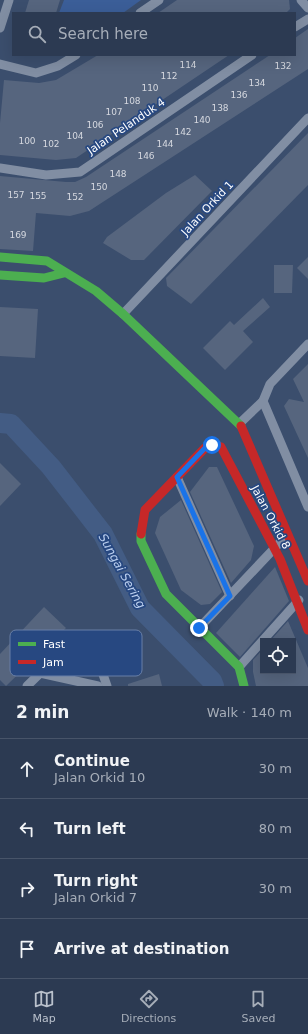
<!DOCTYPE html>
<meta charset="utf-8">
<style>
:root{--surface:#2c3a52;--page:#38455c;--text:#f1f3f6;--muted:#a6adb8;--line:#485469;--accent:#bac1cc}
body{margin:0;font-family:"DejaVu Sans",sans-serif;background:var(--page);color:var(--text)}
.controls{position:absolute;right:12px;bottom:12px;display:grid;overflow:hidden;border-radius:0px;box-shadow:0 4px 16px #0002}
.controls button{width:36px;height:36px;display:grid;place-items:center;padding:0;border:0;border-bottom:1px solid var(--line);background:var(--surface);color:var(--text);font:20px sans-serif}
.stop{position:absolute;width:12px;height:12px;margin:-9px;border:3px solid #1a73e8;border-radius:50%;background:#fff}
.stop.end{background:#1a73e8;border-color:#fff;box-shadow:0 1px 4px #0008}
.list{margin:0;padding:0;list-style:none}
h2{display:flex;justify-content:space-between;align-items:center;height:52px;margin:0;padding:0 16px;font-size:17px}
h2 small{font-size:13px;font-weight:400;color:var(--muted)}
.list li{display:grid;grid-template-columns:26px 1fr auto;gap:12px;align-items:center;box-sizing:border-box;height:60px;padding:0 16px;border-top:1px solid var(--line)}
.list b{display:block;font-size:15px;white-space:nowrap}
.list p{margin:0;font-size:13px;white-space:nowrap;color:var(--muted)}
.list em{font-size:13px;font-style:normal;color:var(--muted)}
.icon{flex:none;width:22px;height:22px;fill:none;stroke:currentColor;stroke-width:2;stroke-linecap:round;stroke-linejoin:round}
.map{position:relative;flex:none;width:308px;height:686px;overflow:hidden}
.search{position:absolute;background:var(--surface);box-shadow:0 4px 16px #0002;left:12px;right:12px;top:12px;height:44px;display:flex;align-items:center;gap:10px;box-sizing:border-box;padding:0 14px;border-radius:0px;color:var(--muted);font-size:15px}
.sheet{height:292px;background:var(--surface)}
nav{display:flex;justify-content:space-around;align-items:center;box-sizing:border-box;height:56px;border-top:1px solid var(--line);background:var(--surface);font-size:11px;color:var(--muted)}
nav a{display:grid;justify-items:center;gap:2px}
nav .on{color:var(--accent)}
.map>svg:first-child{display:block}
.green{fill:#3b5e98}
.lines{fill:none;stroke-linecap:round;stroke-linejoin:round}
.river{stroke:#435c84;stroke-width:20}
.building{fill:#56657e}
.street{stroke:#818ea3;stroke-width:9}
.fast{stroke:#4caf50;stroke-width:9}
.jam{stroke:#c62828;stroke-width:9}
.route{stroke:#1a73e8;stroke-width:5}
.labels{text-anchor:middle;stroke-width:3.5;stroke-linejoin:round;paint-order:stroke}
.number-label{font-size:9px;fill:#d5d8df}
.street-label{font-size:11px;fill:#fff;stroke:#274881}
.water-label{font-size:12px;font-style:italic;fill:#baceee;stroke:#274881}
.key{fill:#274881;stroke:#687fa7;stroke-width:1}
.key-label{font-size:11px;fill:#fff}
</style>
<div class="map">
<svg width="308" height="686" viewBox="0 0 308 686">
<rect width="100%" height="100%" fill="#3b4e6d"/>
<!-- green -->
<polygon class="green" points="64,0 141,0 123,13 59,13"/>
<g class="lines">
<!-- river -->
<polyline class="river" points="0,423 11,424 51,467 103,534 140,608 212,681 214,686"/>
</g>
<!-- building -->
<g class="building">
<polygon points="29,0 60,0 56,13 25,13"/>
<polygon points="177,0 289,0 290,9 286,13 158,13"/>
<polygon points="308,29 308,69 89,211 70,216 36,213 33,251 0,249 0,176 66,182 75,182 86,177 270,55 295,55 295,38"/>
<polygon points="98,55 229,55 76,158 56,160 0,155 0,123 4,80 39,83 56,80"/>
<polygon points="308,133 308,185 191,304 167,286 166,278"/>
<polygon points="195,175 212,191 144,260 131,260 103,243 107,237 166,193"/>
<polygon points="308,257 308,279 297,268"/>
<polygon points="274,265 293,265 292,293 274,293"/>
<polygon points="263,298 270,307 243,331 253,342 225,370 203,348 230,321 234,325"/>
<polygon points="0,307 38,309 35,358 0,356"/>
<polygon points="308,364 308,458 284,406 289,399 304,402 293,379"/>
<polygon points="0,463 21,484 0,506"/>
<polygon points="209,467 217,467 254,546 251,560 231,583 190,492"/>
<polygon points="181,500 222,592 210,604 201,605 181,590 155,533 160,517"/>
<polygon points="275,567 289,601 240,657 216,633"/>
<polygon points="44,607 66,628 6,686 0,680 0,654"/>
<polygon points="288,621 308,668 308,686 256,686 253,672 253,660 263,649 263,671 293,671 293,641 270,641"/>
<polygon points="159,674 162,686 128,686 128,684"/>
</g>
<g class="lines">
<!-- street -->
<g class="street">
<polyline points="301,0 308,8"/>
<polyline points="140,13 159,0"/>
<polyline points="295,27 308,19"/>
<polyline points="0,28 9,0"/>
<polyline points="0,64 36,73 58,66 76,55"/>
<polyline points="0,168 46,175 80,172 252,55"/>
<polyline points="123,314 308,118"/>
<polyline points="263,401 308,507"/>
<polyline points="240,423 263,401 270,384 308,344"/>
<polyline points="177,477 230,596"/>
<polyline points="199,628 287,535"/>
<polyline points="239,667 299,600"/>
<polyline points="40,673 98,686"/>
<polyline points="27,686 71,643 89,649 98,660 107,686"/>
</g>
<!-- fast -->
<g class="fast">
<polyline points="0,257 47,261 96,291 123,314 241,426"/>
<polyline points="0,275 44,278 64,273"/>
<polyline points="141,534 141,541 166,594 239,667 244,686"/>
</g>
<!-- jam -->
<g class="jam">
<polyline points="241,426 308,581"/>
<polyline points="141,534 145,510 205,448 212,445 221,447 280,559 308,630"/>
</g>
</g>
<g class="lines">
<!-- route -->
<polyline class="route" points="199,628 230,596 177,477 205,448 212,445"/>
</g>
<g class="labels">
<!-- number labels -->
<g class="number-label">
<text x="188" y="68">114</text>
<text x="283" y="69">132</text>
<text x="169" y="79">112</text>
<text x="257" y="86">134</text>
<text x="150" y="91">110</text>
<text x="239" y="98">136</text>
<text x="132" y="104">108</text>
<text x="220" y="111">138</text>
<text x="114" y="115">107</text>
<text x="202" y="123">140</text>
<text x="95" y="128">106</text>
<text x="183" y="135">142</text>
<text x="75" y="139">104</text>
<text x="27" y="144">100</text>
<text x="51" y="147">102</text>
<text x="165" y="147">144</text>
<text x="146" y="159">146</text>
<text x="118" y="177">148</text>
<text x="99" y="190">150</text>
<text x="16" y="198">157</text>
<text x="38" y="199">155</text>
<text x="75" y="200">152</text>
<text x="18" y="238">169</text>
</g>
<!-- street labels -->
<g class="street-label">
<text transform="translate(126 126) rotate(-34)" y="4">Jalan Pelanduk 4</text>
<text transform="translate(207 208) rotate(-47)" y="4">Jalan Orkid 1</text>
<text transform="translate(271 517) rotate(62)" y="4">Jalan Orkid 8</text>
</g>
<!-- water labels -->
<g class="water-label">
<text transform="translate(122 571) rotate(61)" y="4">Sungai Sering</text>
</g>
</g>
<!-- legend -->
<rect x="10" y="630" width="132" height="46" rx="6" class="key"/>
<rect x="18" y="642" width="18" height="4" fill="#4caf50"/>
<rect x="18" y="660" width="18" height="4" fill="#c62828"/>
<g class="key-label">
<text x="43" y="648">Fast</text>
<text x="43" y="666">Jam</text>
</g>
</svg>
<div class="controls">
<button><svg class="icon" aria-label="locate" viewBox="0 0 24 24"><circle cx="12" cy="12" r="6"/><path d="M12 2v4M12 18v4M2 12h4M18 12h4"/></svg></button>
</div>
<div class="stop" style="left:212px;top:445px"></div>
<div class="stop end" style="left:199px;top:628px"></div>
<div class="search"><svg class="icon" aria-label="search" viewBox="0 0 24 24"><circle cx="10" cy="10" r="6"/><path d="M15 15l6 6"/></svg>Search here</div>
</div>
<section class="sheet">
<h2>2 min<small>Walk · 140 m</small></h2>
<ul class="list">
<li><svg class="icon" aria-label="ahead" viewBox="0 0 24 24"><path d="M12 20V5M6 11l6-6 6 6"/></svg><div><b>Continue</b><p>Jalan Orkid 10</p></div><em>30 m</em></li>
<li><svg class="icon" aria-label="left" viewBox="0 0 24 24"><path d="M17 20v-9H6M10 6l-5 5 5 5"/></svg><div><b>Turn left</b></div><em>80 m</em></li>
<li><svg class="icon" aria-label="right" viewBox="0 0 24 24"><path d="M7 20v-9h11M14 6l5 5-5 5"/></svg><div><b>Turn right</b><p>Jalan Orkid 7</p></div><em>30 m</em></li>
<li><svg class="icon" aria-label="arrive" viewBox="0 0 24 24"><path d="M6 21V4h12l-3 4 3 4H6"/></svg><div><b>Arrive at destination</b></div></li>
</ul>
</section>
<nav>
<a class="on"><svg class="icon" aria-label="map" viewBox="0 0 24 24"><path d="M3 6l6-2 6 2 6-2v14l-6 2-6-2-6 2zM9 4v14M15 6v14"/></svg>Map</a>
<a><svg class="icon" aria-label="directions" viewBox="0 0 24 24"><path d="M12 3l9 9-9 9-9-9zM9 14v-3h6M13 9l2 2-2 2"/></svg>Directions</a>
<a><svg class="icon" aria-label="saved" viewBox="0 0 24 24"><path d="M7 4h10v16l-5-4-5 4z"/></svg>Saved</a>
</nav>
